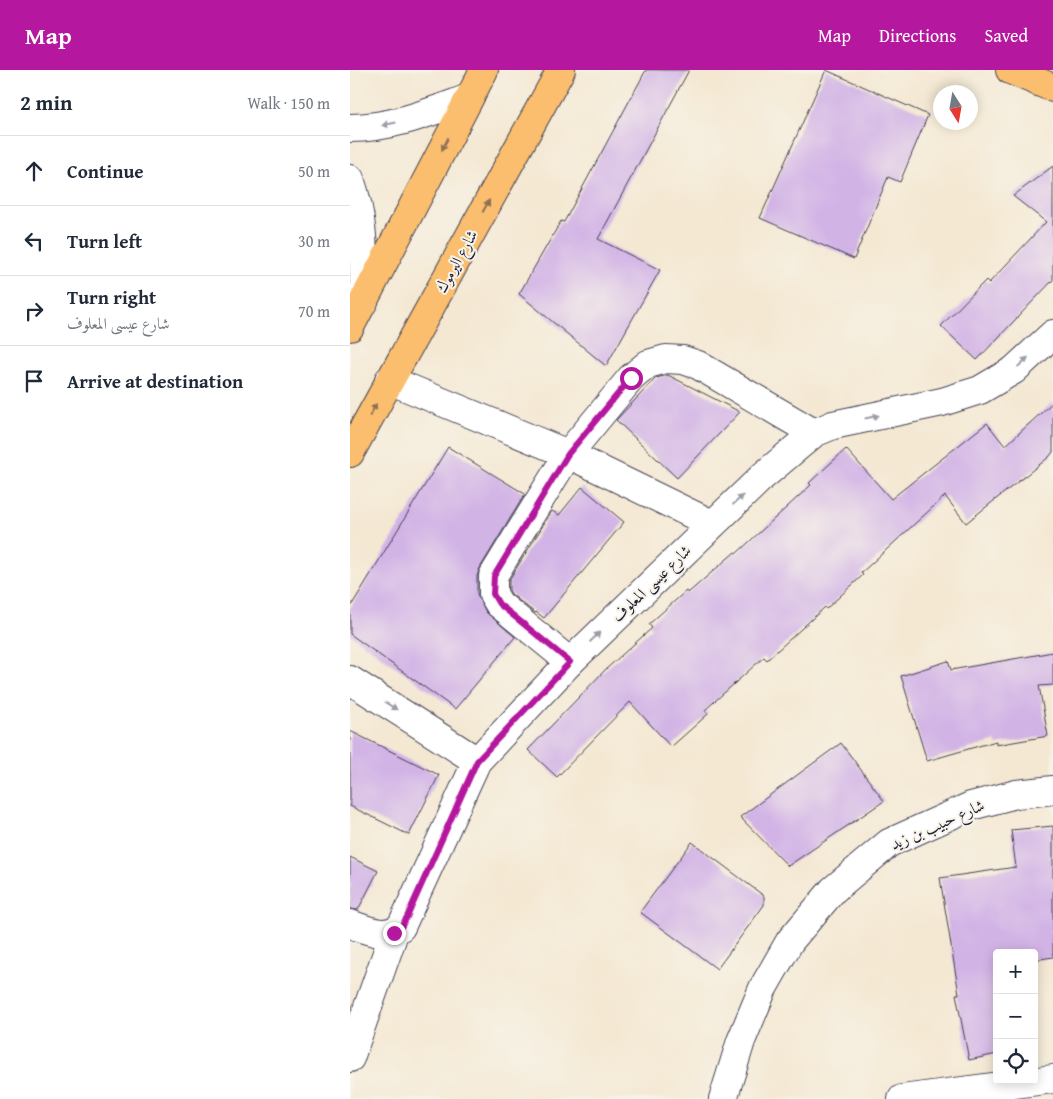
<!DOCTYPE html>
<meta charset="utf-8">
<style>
:root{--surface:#fff;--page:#f6f6f7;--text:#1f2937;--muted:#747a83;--line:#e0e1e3;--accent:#b5179e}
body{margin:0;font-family:"Gentium Book Plus",Amiri,serif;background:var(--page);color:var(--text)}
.controls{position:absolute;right:15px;bottom:15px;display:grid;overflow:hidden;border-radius:5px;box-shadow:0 2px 12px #0003}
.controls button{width:45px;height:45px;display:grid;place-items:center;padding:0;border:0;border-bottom:1px solid var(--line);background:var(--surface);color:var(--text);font:25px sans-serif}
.compass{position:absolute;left:583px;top:15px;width:45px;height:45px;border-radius:50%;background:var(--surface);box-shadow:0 2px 12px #0003;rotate:169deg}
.stop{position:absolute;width:15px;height:15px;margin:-11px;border:4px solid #b5179e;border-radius:50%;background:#fff}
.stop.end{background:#b5179e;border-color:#fff;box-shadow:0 1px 5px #0008}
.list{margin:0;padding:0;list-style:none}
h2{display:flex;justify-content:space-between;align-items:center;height:65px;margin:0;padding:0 20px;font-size:21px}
h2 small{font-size:16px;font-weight:400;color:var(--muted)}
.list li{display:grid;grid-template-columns:32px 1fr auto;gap:15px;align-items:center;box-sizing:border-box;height:70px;padding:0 20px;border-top:1px solid var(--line)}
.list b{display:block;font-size:19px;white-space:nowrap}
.list p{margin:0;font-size:16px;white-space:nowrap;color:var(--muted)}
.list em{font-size:16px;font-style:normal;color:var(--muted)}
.icon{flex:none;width:28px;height:28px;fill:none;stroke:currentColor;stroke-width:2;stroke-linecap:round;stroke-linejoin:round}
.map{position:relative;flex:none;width:703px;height:1029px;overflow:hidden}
header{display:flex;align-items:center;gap:30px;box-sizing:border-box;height:70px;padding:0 25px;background:var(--accent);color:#fff}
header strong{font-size:24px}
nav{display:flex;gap:28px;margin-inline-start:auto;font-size:18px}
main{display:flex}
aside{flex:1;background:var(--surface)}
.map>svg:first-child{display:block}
.building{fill:#d2b3e6}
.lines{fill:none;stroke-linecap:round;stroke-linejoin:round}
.minor-casing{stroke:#424052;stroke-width:30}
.highway-casing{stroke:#424052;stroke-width:30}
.minor{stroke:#fff;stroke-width:28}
.highway{stroke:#fabe6e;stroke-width:28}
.oneway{fill:#9c9ca7}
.oneway2{fill:#8e7054}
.route{stroke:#b5179e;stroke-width:6}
.labels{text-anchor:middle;stroke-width:4;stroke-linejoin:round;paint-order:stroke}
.street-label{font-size:16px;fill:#22223b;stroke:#f7f3e8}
</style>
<header>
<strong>Map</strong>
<nav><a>Map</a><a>Directions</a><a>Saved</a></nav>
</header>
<main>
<aside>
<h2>2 min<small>Walk · 150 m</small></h2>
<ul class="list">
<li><svg class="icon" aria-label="ahead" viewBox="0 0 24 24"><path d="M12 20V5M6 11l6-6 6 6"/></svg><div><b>Continue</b></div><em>50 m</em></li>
<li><svg class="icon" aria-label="left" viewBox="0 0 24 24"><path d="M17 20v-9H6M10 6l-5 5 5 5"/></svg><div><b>Turn left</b></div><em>30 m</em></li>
<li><svg class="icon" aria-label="right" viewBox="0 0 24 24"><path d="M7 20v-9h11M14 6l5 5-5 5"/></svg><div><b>Turn right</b><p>شارع عيسى المعلوف</p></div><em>70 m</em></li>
<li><svg class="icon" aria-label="arrive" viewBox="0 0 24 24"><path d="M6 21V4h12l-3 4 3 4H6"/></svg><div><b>Arrive at destination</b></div></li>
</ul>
</aside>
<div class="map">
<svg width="703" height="1029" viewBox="0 0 703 1029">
<rect width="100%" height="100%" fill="#f7f3e8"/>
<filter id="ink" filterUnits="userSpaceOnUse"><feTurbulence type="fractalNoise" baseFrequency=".02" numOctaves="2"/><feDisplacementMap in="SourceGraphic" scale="10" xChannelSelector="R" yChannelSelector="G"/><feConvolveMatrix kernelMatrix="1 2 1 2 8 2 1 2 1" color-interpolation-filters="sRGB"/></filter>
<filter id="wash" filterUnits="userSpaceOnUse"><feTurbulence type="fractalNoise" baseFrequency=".0096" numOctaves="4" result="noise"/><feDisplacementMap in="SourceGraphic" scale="20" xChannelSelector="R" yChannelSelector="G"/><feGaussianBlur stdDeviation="1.12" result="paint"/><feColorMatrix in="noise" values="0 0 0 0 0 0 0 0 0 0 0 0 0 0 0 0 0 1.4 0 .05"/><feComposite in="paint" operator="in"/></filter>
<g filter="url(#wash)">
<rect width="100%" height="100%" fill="#f4e8d3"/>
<g id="blocks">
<!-- building -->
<g class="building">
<polygon points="296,0 339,0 248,169 310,200 256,296 169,224 211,151 214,152"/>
<polygon points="476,0 578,45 550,112 538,107 504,189 410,148"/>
<polygon points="703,96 703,210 627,290 591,256 636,210 639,213 696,152 663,126"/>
<polygon points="318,305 390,342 327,408 266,350 306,308"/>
<polygon points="703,332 703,382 699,387 616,453 595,426 511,503 513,505 476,539 475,537 417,590 414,587 355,640 358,644 321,677 280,632 207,707 178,680 255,600 302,558 299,554 336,521 338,523 385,482 387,483 461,415 459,413 496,379 541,429 637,353 655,376"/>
<polygon points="98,377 175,424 130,498 127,506 127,524 136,542 165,567 105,639 0,564 0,538"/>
<polygon points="232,417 274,452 194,548 186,542 185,543 161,524 159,520 159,510 202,441 209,445"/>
<polygon points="703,582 703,615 689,616 698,666 646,675 646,671 577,691 551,606 598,591 601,600"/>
<polygon points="0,661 89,705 59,765 0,736"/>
<polygon points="491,673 534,731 438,796 390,747"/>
<polygon points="703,756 703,887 684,890 684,883 647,883 647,984 619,990 606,924 609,924 590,808 666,797 661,760"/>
<polygon points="342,772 414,826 414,835 367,899 290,842"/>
<polygon points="0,787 28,801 8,840 0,839"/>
</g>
</g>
</g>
<g filter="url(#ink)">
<use href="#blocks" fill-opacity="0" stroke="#424052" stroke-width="1"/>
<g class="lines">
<!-- minor casing -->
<g class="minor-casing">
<g id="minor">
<path d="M0,58c42,0 80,-16 119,-30"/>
<path d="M0,109c15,42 13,78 14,122"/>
<polyline points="39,310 218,384 362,454"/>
<polyline points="220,592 149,534 143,524 143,506 218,384 281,308 298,294 316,289 333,290 348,295 464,363"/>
<polyline points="0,610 127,691"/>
<path d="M0,854c17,6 35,15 51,3l76,-166 93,-99 193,-186 51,-43 19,-8 109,-23 38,-12 34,-20 39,-36"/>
<polyline points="0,988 44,863"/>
<polyline points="373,1029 391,971 413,918 440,871 483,820 539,773 621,736 666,724 703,720"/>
<polyline points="552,1029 703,1009"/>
</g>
</g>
<!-- highway casing -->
<g class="highway-casing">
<g id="highway">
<polyline points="660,0 703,18"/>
<polyline points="0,257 134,0"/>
<polyline points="0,383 211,0"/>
</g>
</g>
<!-- minor -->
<use href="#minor" class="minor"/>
<!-- highway -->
<use href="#highway" class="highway"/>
</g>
<!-- one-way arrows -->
<defs><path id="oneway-solid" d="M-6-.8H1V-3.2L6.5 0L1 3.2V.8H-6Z" transform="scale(1.25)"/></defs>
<g class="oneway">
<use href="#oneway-solid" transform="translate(39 54) rotate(168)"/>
<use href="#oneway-solid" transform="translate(673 292) rotate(-43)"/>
<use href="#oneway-solid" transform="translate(522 347) rotate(-12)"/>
<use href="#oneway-solid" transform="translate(388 430) rotate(-43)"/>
<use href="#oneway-solid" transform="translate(245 567) rotate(-44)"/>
<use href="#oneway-solid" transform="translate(41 636) rotate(32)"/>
</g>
<g class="oneway2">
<use href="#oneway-solid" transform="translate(95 74) rotate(117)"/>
<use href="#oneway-solid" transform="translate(136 136) rotate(-61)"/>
<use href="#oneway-solid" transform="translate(23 340) rotate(-61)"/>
</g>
</g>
<g class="lines" filter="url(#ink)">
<!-- route -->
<polyline class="route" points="44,863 51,857 57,847 127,691 220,592 149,534 143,524 144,506 218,384 281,308"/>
</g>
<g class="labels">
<!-- street labels -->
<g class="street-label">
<text transform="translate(106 191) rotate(-61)" y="6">شارع اليرموك</text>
<text transform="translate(301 513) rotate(-44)" y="6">شارع عيسى المعلوف</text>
<text transform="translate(587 754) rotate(-24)" y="6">شارع حبيب بن زيد</text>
</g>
</g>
</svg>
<div class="controls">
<button>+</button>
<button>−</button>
<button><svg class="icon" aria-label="locate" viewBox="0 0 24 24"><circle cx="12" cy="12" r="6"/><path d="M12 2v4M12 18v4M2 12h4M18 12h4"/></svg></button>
</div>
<svg class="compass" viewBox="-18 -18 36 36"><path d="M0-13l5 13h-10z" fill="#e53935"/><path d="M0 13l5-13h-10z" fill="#747a83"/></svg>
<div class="stop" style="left:281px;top:308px"></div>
<div class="stop end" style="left:44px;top:863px"></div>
</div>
</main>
